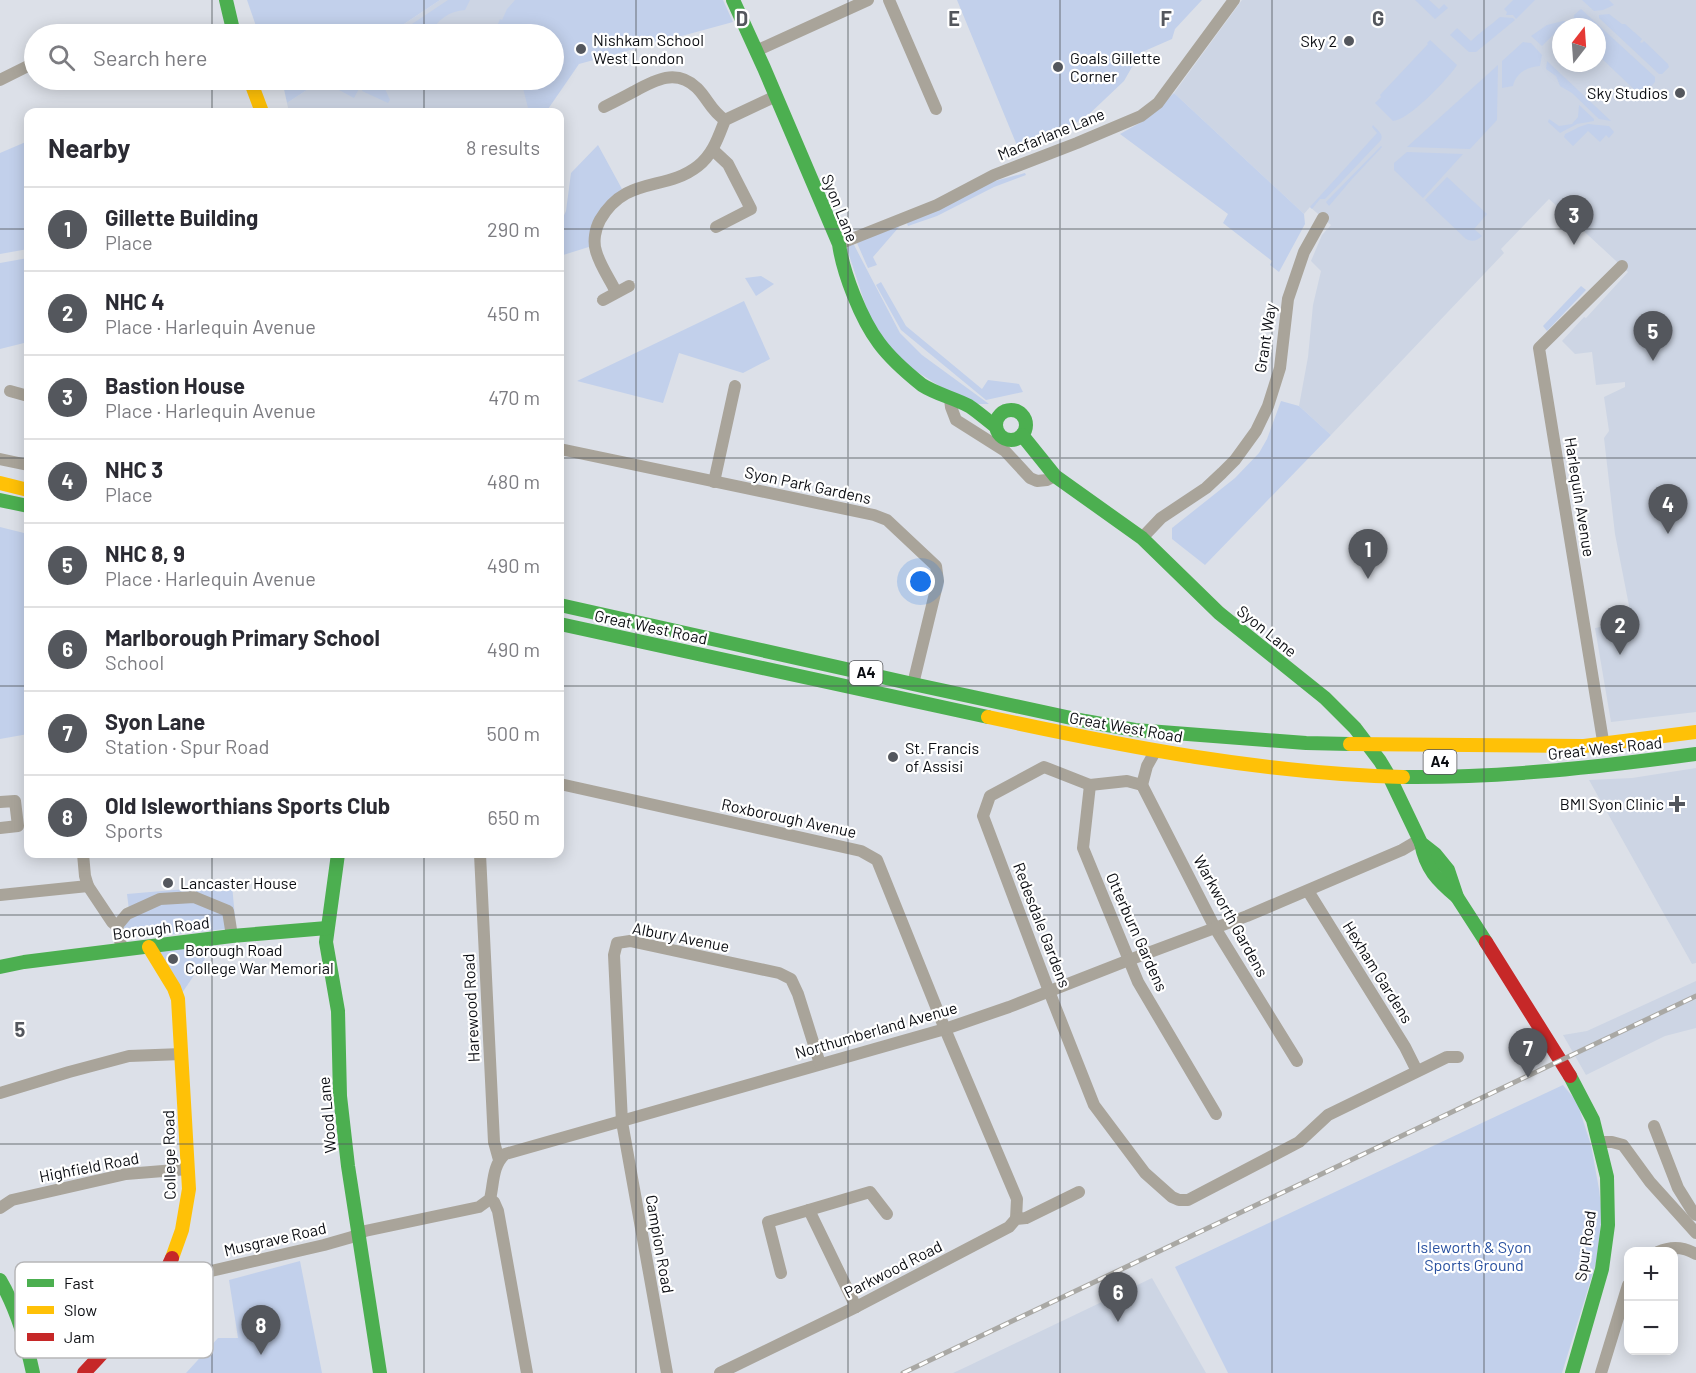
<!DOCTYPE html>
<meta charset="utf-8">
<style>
:root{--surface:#fff;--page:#f7f7f7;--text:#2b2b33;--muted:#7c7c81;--line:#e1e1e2;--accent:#54575d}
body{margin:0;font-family:Barlow,sans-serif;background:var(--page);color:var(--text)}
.controls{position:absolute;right:18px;bottom:18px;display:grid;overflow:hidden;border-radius:12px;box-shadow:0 3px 15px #0003}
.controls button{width:54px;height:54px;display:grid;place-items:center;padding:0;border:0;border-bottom:2px solid var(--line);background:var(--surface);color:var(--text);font:30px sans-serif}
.compass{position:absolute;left:1552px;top:18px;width:54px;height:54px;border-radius:50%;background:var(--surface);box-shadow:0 3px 15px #0003;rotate:17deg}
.you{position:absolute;left:921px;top:582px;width:21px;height:21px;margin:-15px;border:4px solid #fff;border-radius:50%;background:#1a73e8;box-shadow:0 0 0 9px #1a73e833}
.badge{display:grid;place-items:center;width:39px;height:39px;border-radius:50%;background:var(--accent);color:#fff;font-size:20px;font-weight:700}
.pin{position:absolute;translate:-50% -50px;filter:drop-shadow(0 2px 3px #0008)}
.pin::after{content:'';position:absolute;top:32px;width:21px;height:18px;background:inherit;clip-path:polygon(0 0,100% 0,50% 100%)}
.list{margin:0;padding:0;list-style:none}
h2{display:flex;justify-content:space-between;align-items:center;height:78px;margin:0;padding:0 24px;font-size:26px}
h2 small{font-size:20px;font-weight:400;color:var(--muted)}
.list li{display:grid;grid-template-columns:39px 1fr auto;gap:18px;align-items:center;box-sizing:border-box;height:84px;padding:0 24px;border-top:2px solid var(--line)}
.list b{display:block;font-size:22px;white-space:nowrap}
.list p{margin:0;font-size:20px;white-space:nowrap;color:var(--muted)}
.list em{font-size:20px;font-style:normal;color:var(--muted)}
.icon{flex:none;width:33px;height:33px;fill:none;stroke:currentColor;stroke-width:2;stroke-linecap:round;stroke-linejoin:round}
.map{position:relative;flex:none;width:1696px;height:1373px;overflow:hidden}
.search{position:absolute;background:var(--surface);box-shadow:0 3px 15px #0003;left:24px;top:24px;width:540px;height:66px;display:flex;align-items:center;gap:15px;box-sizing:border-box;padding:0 21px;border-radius:33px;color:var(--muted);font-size:22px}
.panel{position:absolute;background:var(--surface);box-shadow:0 3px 15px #0003;left:24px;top:108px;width:540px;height:750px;border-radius:12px}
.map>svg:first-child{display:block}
.built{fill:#cdd5e4;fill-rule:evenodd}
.green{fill:#c2d0eb}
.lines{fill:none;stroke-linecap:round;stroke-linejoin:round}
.street{stroke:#a9a49a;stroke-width:12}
.fast{stroke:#4caf50;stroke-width:14}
.slow{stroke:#ffc107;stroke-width:14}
.jam{stroke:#c62828;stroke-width:14}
.rail-casing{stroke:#a9a8a4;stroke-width:5}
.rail{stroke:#fff;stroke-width:3;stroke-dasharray:9;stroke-linecap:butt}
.grid{fill:none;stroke:#54575d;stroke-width:1.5;stroke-opacity:0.55}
.poi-dot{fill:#54575d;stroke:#fff;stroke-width:2}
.labels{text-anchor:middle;stroke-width:4.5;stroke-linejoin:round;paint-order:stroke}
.shield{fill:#fff;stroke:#545659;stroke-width:1.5}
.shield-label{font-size:15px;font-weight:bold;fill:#0b0d12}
.poi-label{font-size:16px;fill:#0b0d12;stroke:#fff;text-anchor:start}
.street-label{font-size:16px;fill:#0b0d12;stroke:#fff}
.park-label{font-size:16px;fill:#2951a0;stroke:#fff}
.key{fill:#fff;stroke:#b6b6b8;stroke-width:1.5}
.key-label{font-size:16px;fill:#0b0d12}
.grid-label{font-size:20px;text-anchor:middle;font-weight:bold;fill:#54575d;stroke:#fff;stroke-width:4.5;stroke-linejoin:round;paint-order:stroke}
</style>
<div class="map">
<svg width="1696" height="1373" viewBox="0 0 1696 1373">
<rect width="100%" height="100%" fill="#dce0e8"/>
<!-- built -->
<g class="built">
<polygon points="440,0 634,0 554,34 389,34"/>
<path d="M1242,0h454v712l-85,10 -16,-94 37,-7 -17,-87 -11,-96 5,-7 -5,-34 21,-10v-5l-29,3 -4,-33 -17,2 -13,-13 22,-24 2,1 42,-46 -79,-73 -48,50 3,4 -173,182 -32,-29 9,-49 5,-52 8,-34 -10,-10 11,-26 9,-10 -21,-18 -6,7 -130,-121zM1561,27h36v36h-36z"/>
<polygon points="322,80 551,80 538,88 546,112 289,112 287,103"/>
<polygon points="1696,768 1696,963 1692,964 1589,780 1632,778"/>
<polygon points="1696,981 1696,1028 1665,1036 1586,1075 1563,1035 1587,1031"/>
<polygon points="1152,1278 1206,1373 953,1373 966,1367"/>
</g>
<!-- green -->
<g class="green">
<polygon points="247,0 440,0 389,34 261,34 257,29"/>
<path d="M448,0h22l-5,10c-16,1 -28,10 -35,24h-33z"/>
<polygon points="515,0 723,0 733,22 579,64 546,112 529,112 521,80 554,80 554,34 499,34 497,26 500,19 502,20 507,9"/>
<polygon points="957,0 1202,0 1175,29 1172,39 1140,53 1124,81 1084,119 1018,148"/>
<polygon points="1415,0 1429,0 1439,9 1444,4 1448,8 1435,19"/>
<polygon points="1513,0 1535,0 1516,19 1513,15 1506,15 1507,12 1504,9"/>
<polygon points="1582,0 1609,0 1614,5 1603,10 1594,11"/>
<polygon points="1581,9 1655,77 1655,82 1643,95 1640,95 1597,54 1597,27 1573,27 1574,15"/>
<polygon points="1609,14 1622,24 1625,24 1642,39 1640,42 1642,43 1644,41 1668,64 1669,67 1662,74 1659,74 1599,18 1599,15"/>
<path d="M1500,17l13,1 2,2 -39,32h-7l-19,-17 7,-7 14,13c9,-9 19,-15 29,-24z"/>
<polygon points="1563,21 1565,21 1565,23 1542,46 1531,36 1547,25"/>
<path d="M1430,40l27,25c-9,14 -48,55 -64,56l-18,-18 6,-6 -1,-2 48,-51 -1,-1z"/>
<path d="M1523,42l8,1 11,12 -2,11c-13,1 -24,7 -27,20l-11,2v-27z"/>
<polygon points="1547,61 1611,121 1599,119 1572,93 1560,86 1556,76 1546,69"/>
<polygon points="1498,65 1497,120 1470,149 1407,147"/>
<polygon points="282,80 322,80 287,103"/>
<polygon points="331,80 370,80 362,83 354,98 326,83"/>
<polygon points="378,80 381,80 390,100 388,103 362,91 364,86"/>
<polygon points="1174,93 1304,214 1305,224 1279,272 1270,265 1272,261 1223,223 1228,214 1120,134 1145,120"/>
<polygon points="1579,105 1594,119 1594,121 1577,124 1560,133 1548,122 1549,119 1559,126 1572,124 1578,117"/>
<polygon points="1588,124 1609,126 1614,132 1609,138 1606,135 1600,142 1588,131 1573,146 1564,137 1565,134 1579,127"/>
<path d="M1373,125c4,5 11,9 8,15l-56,59h-5l-8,10 -2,-2 67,-74 -5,-6z"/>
<polygon points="28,141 28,249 0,254 0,153"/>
<polygon points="598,145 622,189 592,246 560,256 560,224 566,211 571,173"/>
<polygon points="1381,146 1382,147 1352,179 1329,206 1326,202"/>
<polygon points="1407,152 1463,154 1423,198 1394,170 1394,163"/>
<polygon points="1025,173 1026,175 994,187 937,216 908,226 906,221 991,182"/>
<path d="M1447,177l40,37 -13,15 8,7c-5,5 -10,6 -16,3l-41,-39z"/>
<polygon points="897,224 899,227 873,257 877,265 868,268 857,243"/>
<polygon points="853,243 900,333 922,355 989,404 979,404 960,399 900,361 870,319 847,249 849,245"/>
<polygon points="28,258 28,342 0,349 0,263"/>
<polygon points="761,276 774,284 756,296 745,278"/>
<polygon points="881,282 906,326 982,389 988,380 1019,384 1023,392 986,400 901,330 876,285"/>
<polygon points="1581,286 1586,290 1547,331 1543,326"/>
<polygon points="744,301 770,359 743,373 679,353 663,403 577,381"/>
<polygon points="1281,401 1299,406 1331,435 1205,565 1172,539 1172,528 1235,478 1259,453 1267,439"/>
<polygon points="0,527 28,534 28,734 0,739"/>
<polygon points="232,885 236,928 124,939 123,926 130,918 127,894"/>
<polygon points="219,938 178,999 149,947"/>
<polygon points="1563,1085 1577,1102 1591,1145 1599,1189 1602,1215 1596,1263 1562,1373 1228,1373 1175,1267"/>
<polygon points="300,1261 322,1373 186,1373 218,1338 238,1338 229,1280"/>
</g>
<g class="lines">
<!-- street -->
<g class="street">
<polyline points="889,0 936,109"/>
<polyline points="84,34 91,30"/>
<polyline points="756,51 868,0"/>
<polyline points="0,80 34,63"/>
<path d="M604,107c10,-5 20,-10 29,-15 22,-12 43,-24 64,-4 11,11 14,23 28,32"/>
<polyline points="713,150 728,164 751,209 716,227"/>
<polyline points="839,244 937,205 994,175 1077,143 1141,116 1158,103 1234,0"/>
<path d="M616,292c-6,-13 -16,-26 -20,-41 -3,-9 -1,-22 4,-31 26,-45 65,-28 98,-54 15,-12 20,-28 27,-46l51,-24"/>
<polyline points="603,300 629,286"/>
<polyline points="10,391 28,396"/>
<polyline points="950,399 951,407 956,420 1005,451 1030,478 1037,481 1047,480 1055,476"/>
<polyline points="560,449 874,515 887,520 936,566 938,581 913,684"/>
<polyline points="0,459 28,465"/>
<polyline points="714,482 735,386"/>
<polyline points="1142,538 1161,518 1206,488 1222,473 1235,460 1256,431 1268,406 1280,368 1288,299 1304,252 1323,218"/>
<polyline points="1604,747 1539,348 1622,266"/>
<polyline points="560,784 861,851 877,860 945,1029 1017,1199 1016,1219"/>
<polyline points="1090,785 1083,848 1138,982 1216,1114"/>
<polyline points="1142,785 1127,781 1090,785 1044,767 990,796 983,816 1047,986 1094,1105 1145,1173 1172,1197 1179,1200 1188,1200 1299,1142 1328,1115 1447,1057 1458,1057"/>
<polyline points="1142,785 1215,928 1297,1061"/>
<polyline points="1142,785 1147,766 1156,750"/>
<polyline points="0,802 15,801 18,826 0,828"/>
<polyline points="83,854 85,876 88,886 112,922 117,926 122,950"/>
<polyline points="480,854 494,1142 499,1160"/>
<polyline points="1308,891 1405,1047 1417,1071"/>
<polyline points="0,895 88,886"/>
<polyline points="117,926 127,914 160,899 194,897 228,911 232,936"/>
<polyline points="0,1093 69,1072 129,1056 182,1054"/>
<polyline points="1654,1126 1678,1188 1693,1212 1696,1215"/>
<polyline points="1598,1142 1612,1142 1623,1145 1650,1182 1696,1233"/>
<polyline points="490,1199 494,1202 498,1211 527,1373"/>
<polyline points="0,1208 12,1200 126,1174 188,1169"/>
<polyline points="809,1210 856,1307"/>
<path d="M1658,1252c13,-6 26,-5 38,2"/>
<path d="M164,1273l10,4 24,-3 126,-29 28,-8 13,-6 114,-24 11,-8c4,-16 2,-33 15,-45l440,-125 64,-22 120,-47 118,-44 155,-66 17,-10"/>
<polyline points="781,1273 768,1222 870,1192 887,1214"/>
<polyline points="667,1373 622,1122 614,955 617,943 630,941 779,973 791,979 798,994 820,1064"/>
<polyline points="720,1373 856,1307 1009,1227 1016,1219 1026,1218 1079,1192"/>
<polyline points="1601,1373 1628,1285"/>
</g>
<!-- fast -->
<g class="fast">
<polyline points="226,0 234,34"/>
<path d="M733,0l31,68 75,176c4,29 22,75 40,99 11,15 28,30 43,42 14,9 32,13 47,21 9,6 18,14 26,20"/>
<circle cx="1011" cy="425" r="15"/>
<polyline points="1022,435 1055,476 1142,538 1219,613 1325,698 1355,728 1380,761 1389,776 1421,843 1435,854 1448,870 1457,897 1486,942"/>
<polyline points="0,500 28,506"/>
<polyline points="560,605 913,684 1085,721 1135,730 1306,743 1350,744"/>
<polyline points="560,624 988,717"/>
<path d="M1403,777c98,1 196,-10 293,-23"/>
<path d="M1421,843c5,26 16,37 36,54"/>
<polyline points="338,854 326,942 338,1011 340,1096 348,1166 380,1373"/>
<polyline points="0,967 24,962 232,936 327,928"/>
<polyline points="1570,1076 1593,1120 1607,1177 1608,1225 1602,1269 1572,1373"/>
<path d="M0,1280c17,29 26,60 33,93"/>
</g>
<!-- slow -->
<g class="slow">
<polyline points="250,80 262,112"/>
<polyline points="0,483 28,490"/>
<path d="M988,717c139,30 273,56 415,60"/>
<polyline points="1350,744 1584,746 1696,732"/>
<polyline points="149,947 174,988 178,999 189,1189 182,1230 172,1258"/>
</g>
<!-- jam -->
<g class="jam">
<polyline points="1486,942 1570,1076"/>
<path d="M84,1373c32,-35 69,-71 88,-115"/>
</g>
<!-- rail casing -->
<g class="rail-casing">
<polyline id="rail" points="903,1373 1696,996"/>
</g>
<!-- rail -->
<use href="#rail" class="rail"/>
</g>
<!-- grid -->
<path class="grid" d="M212,0v34M424,0v34M636,0v1373M848,0v1373M1060,0v1373M1272,0v1373M1484,0v1373M212,80v32M424,80v32M0,229h28M560,229h1136M0,458h28M560,458h1136M0,686h28M560,686h1136M212,854v519M424,854v519M0,915h1696M0,1144h1696"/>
<!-- markers -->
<g class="poi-dot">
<circle cx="1349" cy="41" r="6"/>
<circle cx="581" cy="49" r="6"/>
<circle cx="1058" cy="67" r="6"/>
<circle cx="1680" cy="93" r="6"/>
<circle cx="893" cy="757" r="6"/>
<path d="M1674 795h6v6h6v6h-6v6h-6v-6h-6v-6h6z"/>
<circle cx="168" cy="883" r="6"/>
<circle cx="173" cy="959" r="6"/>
</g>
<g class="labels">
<!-- shield labels -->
<g class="shield">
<rect x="849.5" y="661" width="33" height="24" rx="4.5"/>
<rect x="1423.5" y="750" width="33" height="24" rx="4.5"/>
</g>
<g class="shield-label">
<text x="866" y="678">A4</text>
<text x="1440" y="767">A4</text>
</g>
<!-- poi labels -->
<g class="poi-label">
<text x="593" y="46">Nishkam School<tspan x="593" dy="18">West London</tspan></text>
<text x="1337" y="47" text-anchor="end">Sky 2</text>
<text x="1070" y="64">Goals Gillette<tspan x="1070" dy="18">Corner</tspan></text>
<text x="1668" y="99" text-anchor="end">Sky Studios</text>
<text x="905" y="754">St. Francis<tspan x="905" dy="18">of Assisi</tspan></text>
<text x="1664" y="810" text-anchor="end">BMI Syon Clinic</text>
<text x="180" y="889">Lancaster House</text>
<text x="185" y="956">Borough Road<tspan x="185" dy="18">College War Memorial</tspan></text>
</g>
<!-- street labels -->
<g class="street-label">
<text transform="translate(1051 134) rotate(-22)" y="6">Macfarlane Lane</text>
<text transform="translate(840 208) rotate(68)" y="6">Syon Lane</text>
<text transform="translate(1265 338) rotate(-81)" y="6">Grant Way</text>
<text transform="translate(808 485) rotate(12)" y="6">Syon Park Gardens</text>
<text transform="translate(1580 497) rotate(81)" y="6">Harlequin Avenue</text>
<text transform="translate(651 627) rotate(12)" y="6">Great West Road</text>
<text transform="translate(1267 631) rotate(39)" y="6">Syon Lane</text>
<text transform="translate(1126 727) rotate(10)" y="6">Great West Road</text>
<text transform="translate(1605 748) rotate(-6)" y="6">Great West Road</text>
<text transform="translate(789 818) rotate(12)" y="6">Roxborough Avenue</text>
<text transform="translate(1231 916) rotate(61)" y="6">Warkworth Gardens</text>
<text transform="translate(1042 925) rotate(69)" y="6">Redesdale Gardens</text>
<text transform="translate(161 928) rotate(-7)" y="6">Borough Road</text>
<text transform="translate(1137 932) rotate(66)" y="6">Otterburn Gardens</text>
<text transform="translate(681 937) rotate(11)" y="6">Albury Avenue</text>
<text transform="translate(1378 972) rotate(58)" y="6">Hexham Gardens</text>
<text transform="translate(471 1008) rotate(-93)" y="6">Harewood Road</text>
<text transform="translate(876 1030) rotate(-16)" y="6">Northumberland Avenue</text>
<text transform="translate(327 1115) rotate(-95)" y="6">Wood Lane</text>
<text transform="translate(169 1155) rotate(-91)" y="6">College Road</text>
<text transform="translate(89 1167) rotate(-11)" y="6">Highfield Road</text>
<text transform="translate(275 1239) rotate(-13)" y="6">Musgrave Road</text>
<text transform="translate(660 1244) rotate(80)" y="6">Campion Road</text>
<text transform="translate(1585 1246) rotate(-82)" y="6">Spur Road</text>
<text transform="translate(893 1269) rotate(-27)" y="6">Parkwood Road</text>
</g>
<!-- park labels -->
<g class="park-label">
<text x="1474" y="1253">Isleworth &amp; Syon<tspan x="1474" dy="18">Sports Ground</tspan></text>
</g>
</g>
<!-- legend -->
<rect x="15" y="1262" width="198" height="96" rx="9" class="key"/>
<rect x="27" y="1279" width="27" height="8" fill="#4caf50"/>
<rect x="27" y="1306" width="27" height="8" fill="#ffc107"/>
<rect x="27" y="1333" width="27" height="8" fill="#c62828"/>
<g class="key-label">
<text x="64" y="1289">Fast</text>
<text x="64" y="1316">Slow</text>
<text x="64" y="1343">Jam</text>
</g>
<g class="grid-label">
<text x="742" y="26">D</text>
<text x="954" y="26">E</text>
<text x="1166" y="26">F</text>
<text x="1378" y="26">G</text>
<text x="20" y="1037">5</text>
</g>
</svg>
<div class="controls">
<button>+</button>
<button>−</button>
</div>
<svg class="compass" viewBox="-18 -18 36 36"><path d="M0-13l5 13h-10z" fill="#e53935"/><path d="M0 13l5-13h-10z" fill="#7c7c81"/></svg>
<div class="you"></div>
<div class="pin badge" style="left:1368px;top:579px">1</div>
<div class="pin badge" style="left:1620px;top:655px">2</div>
<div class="pin badge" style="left:1574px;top:245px">3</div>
<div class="pin badge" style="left:1668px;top:534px">4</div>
<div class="pin badge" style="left:1653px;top:361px">5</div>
<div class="pin badge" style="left:1118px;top:1322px">6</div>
<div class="pin badge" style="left:1528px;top:1078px">7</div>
<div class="pin badge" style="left:261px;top:1355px">8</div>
<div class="search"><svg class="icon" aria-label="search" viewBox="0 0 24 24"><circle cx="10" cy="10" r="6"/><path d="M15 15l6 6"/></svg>Search here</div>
<section class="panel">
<h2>Nearby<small>8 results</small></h2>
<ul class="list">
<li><span class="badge">1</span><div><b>Gillette Building</b><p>Place</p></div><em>290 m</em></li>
<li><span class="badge">2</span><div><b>NHC 4</b><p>Place · Harlequin Avenue</p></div><em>450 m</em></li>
<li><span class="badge">3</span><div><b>Bastion House</b><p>Place · Harlequin Avenue</p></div><em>470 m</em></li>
<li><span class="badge">4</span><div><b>NHC 3</b><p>Place</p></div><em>480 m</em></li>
<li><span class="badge">5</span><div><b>NHC 8, 9</b><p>Place · Harlequin Avenue</p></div><em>490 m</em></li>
<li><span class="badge">6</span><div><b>Marlborough Primary School</b><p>School</p></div><em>490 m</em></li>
<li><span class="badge">7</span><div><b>Syon Lane</b><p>Station · Spur Road</p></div><em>500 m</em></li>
<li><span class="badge">8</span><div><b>Old Isleworthians Sports Club</b><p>Sports</p></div><em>650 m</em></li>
</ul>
</section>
</div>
